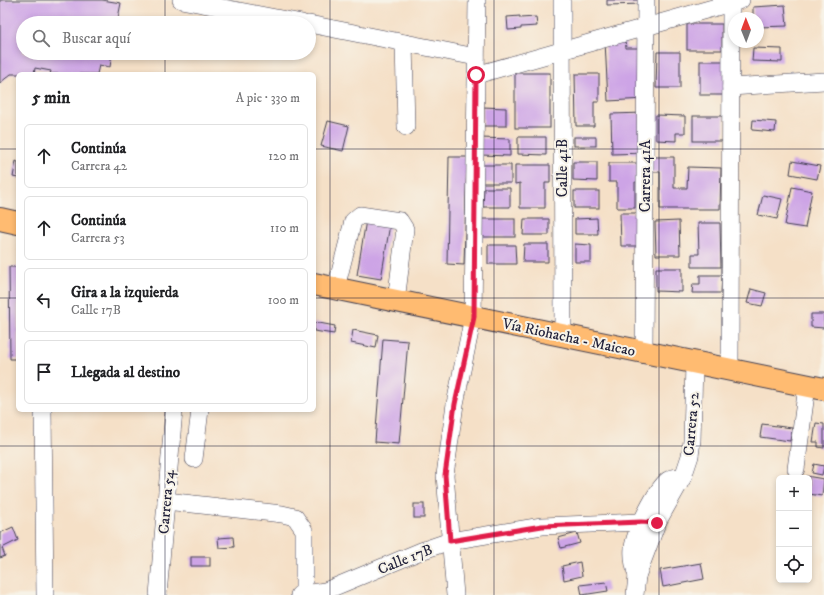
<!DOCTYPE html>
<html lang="es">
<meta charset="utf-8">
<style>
:root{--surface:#fff;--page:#f2f2f2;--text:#202124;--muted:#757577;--line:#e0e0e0}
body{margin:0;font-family:"IM FELL DW Pica",serif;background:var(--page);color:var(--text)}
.controls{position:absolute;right:12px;bottom:12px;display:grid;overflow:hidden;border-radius:6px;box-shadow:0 2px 6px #0003}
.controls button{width:36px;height:36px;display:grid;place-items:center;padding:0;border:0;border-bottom:1px solid var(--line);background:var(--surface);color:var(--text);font:20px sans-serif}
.compass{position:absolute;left:728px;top:12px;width:36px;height:36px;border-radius:50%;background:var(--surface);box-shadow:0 2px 6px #0003;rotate:359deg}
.stop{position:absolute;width:12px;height:12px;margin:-9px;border:3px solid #e11d48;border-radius:50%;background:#fff}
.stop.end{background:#e11d48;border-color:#fff;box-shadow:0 1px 4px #0008}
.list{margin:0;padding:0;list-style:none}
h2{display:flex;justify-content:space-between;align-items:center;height:52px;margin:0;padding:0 16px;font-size:17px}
h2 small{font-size:13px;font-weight:400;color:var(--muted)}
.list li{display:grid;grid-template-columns:26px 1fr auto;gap:12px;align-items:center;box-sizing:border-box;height:64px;margin:0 8px 8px;padding:0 8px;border:1px solid var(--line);border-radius:6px}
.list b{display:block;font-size:15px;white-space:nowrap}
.list p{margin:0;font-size:13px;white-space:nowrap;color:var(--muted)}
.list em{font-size:13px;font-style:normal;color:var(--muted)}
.icon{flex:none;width:22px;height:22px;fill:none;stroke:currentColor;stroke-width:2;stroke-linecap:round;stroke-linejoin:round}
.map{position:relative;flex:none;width:824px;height:595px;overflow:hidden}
.search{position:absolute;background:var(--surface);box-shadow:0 2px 6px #0003;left:16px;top:16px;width:300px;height:44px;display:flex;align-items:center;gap:10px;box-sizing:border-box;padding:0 14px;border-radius:22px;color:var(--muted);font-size:15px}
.panel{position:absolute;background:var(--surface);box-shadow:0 2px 6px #0003;left:16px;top:72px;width:300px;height:340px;border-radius:6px}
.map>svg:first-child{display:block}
.building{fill:#cda4e6}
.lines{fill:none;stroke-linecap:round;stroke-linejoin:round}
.minor-casing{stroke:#423e50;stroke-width:18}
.highway-casing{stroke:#423e50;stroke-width:24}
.minor{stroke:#fff;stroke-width:17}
.highway{stroke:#ffbb71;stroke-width:22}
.route{stroke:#e11d48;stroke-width:5}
.grid{fill:none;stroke:#22223b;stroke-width:1;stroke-opacity:0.55}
.labels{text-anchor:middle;stroke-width:4;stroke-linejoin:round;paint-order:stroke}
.street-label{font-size:15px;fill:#22223b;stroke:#f7f3e8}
</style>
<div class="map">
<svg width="824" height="595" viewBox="0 0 824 595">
<rect width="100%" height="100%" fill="#f7f3e8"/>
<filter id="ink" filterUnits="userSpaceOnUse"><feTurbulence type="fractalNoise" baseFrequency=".025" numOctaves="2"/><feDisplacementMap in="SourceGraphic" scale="8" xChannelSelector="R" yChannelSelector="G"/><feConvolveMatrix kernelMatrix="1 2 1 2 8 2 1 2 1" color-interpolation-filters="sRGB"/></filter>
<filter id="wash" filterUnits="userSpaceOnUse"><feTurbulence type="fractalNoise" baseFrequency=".012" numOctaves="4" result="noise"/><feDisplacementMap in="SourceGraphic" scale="16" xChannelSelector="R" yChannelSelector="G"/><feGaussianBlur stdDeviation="0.9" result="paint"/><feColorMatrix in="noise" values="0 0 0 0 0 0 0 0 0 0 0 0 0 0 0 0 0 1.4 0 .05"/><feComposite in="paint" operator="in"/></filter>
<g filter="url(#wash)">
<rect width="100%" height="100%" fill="#f5e0c7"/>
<g id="blocks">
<!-- building -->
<g class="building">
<polygon points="0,0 102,0 121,3 117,23 23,23 23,53 112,53 110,67 99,65 97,74 50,74 51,71 35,68 34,74 11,74 0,83"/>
<polygon points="607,0 643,0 643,4 607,5"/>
<polygon points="785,5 787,26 758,27 758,18 753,18 753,7"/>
<polygon points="520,16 520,18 536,17 537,26 521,27 521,29 508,30 507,17"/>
<rect x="687" y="24" width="35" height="26"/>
<polygon points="625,40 626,48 643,48 645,99 608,101 605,41"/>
<polygon points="753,48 782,49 782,62 752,61"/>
<polygon points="657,52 680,52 680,88 656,88"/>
<rect x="700" y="61" width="26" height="34"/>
<rect x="515" y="73" width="35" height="55"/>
<polygon points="575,74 599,74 599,102 594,102 594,126 576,126"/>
<polygon points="483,107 506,108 506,126 483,126"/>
<polygon points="644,113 645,153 612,154 611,114"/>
<polygon points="656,115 685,116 685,133 676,133 676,141 656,140"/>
<rect x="693" y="116" width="31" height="25"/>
<polygon points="753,120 776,122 775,132 752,130"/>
<polygon points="328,121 349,126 343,151 321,146"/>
<polygon points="518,137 546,137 546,155 518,154"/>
<rect x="574" y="137" width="22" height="9"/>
<polygon points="481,138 510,139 510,156 481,155"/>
<polygon points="449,157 467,157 464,265 447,264"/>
<polygon points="651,157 674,157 674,188 687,188 688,167 721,168 720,209 660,209 660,172 651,172"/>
<polygon points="16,161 18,162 18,178 13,177"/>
<polygon points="792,161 820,166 817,179 790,174"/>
<polygon points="573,162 597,162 597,181 573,180"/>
<polygon points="609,163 642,163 641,183 635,182 635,208 617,208 617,182 609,182"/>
<polygon points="483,165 511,165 511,183 482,183"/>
<polygon points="515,165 550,165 550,183 545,183 545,208 520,208 520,183 515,184"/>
<polygon points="792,187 812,191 805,228 785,225"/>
<polygon points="484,188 510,188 510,207 483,207"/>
<rect x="574" y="191" width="25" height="17"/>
<polygon points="763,195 782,199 777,219 758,215"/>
<polygon points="620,213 641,213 641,246 621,246"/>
<polygon points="597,218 598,234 575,234 575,219"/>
<rect x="482" y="219" width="33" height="18"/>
<polygon points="524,219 549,219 549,235 523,235"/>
<polygon points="366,220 390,224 381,279 357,275"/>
<polygon points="679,221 680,255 656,255 655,222"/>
<polygon points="698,223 720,223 721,267 692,267 692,254 699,254"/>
<polygon points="524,244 548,244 548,262 523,262"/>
<polygon points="575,244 591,245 591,262 575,262"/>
<polygon points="488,245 515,245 516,264 488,264"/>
<polygon points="9,267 18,267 18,359 10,359"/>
<polygon points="656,268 682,268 682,292 656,291"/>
<polygon points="700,275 722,275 721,293 692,293 693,284 700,284"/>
<polygon points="751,289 766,293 762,306 747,303"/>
<polygon points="811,314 824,314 824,328 811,327"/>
<polygon points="314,322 335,326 334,334 314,331"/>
<polygon points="353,330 378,335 376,348 351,343"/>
<polygon points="383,339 408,341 399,444 375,442"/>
<polygon points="816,423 824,424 824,448 818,447 818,442 813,442"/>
<polygon points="762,424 792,428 790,441 760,437"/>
<polygon points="814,464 824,466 822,475 812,473"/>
<polygon points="806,476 824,479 822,496 809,494 809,478 806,478"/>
<rect x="414" y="504" width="10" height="14"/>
<polygon points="13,527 18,540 2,548 5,556 0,558 0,533"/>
<polygon points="577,533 580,543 561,548 558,538"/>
<polygon points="233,537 234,547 219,548 218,538"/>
<rect x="191" y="557" width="19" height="9"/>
<polygon points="580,562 582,576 564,580 562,566"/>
<polygon points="701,563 704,579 663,587 660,570"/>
<polygon points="606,582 608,591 582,595 580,585"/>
</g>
</g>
</g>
<g filter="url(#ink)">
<use href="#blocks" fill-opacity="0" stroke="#423e50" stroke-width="1"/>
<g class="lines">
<!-- minor casing -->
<g class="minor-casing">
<g id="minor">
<polyline points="181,0 302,23"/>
<polyline points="562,0 563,335"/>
<polyline points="309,24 476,57"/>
<polyline points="404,43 406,127"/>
<polyline points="476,75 741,0"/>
<polyline points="731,87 824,81"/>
<polyline points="336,288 353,221 360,215 400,221 405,229 396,301"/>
<polyline points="644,352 646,0"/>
<polyline points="730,370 731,0"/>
<polyline points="43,410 45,595"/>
<polyline points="194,459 200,410"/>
<polyline points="796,469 807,386"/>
<polyline points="166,501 282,514 295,517 304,530 304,594"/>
<path d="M637,576c-3,-9 -5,-18 -4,-28 1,-14 23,-59 35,-68 5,-3 9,-3 15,-3"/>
<polyline points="158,595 174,410"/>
<polyline points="299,595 325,591 421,551 450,541 542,526 641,522 657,523"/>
<polyline points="455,595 445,475 455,404 473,317 477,0"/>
<polyline points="635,595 637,576 657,523 683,477 690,456 692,441 694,363"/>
</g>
</g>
<!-- highway casing -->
<g class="highway-casing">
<g id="highway">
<polyline points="0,219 18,223"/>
<polyline points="314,284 824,389"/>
</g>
</g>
<!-- minor -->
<use href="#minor" class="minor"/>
<!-- highway -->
<use href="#highway" class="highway"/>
</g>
</g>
<g class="lines" filter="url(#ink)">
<!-- route -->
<polyline class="route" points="476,75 474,317 455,404 445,475 450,541 542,526 641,522 657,523"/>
</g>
<!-- grid -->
<path class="grid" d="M165,0v23M330,0v595M494,0v595M659,0v595M165,53v21M0,149h18M314,149h510M0,298h18M314,298h510M165,410v185M0,446h824"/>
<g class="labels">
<!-- street labels -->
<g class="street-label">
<text transform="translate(562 168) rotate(-90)" y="5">Calle 41B</text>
<text transform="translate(645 176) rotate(-90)" y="5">Carrera 41A</text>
<text transform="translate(569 337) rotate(12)" y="5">Vía Riohacha - Maicao</text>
<text transform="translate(691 424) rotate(-85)" y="5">Carrera 52</text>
<text transform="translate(166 502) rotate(-85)" y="5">Carrera 54</text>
<text transform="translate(405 559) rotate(-22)" y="5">Calle 17B</text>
</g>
</g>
</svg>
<div class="controls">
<button>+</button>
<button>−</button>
<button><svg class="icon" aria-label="locate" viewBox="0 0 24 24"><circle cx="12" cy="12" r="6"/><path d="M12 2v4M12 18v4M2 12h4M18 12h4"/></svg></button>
</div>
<svg class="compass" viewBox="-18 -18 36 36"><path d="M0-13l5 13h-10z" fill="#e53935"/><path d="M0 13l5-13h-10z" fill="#757577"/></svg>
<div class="stop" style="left:476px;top:75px"></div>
<div class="stop end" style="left:657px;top:523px"></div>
<div class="search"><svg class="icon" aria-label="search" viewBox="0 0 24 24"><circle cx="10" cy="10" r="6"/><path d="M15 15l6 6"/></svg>Buscar aquí</div>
<section class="panel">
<h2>5 min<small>A pie · 330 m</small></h2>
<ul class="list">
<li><svg class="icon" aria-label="ahead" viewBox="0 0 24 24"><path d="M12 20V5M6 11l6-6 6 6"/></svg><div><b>Continúa</b><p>Carrera 42</p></div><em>120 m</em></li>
<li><svg class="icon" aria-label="ahead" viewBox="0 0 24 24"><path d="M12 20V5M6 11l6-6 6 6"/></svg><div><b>Continúa</b><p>Carrera 53</p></div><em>110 m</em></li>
<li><svg class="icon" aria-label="left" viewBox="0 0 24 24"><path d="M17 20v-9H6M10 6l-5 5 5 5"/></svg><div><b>Gira a la izquierda</b><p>Calle 17B</p></div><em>100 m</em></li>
<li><svg class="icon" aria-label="arrive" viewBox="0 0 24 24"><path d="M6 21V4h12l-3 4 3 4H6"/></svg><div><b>Llegada al destino</b></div></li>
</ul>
</section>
</div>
